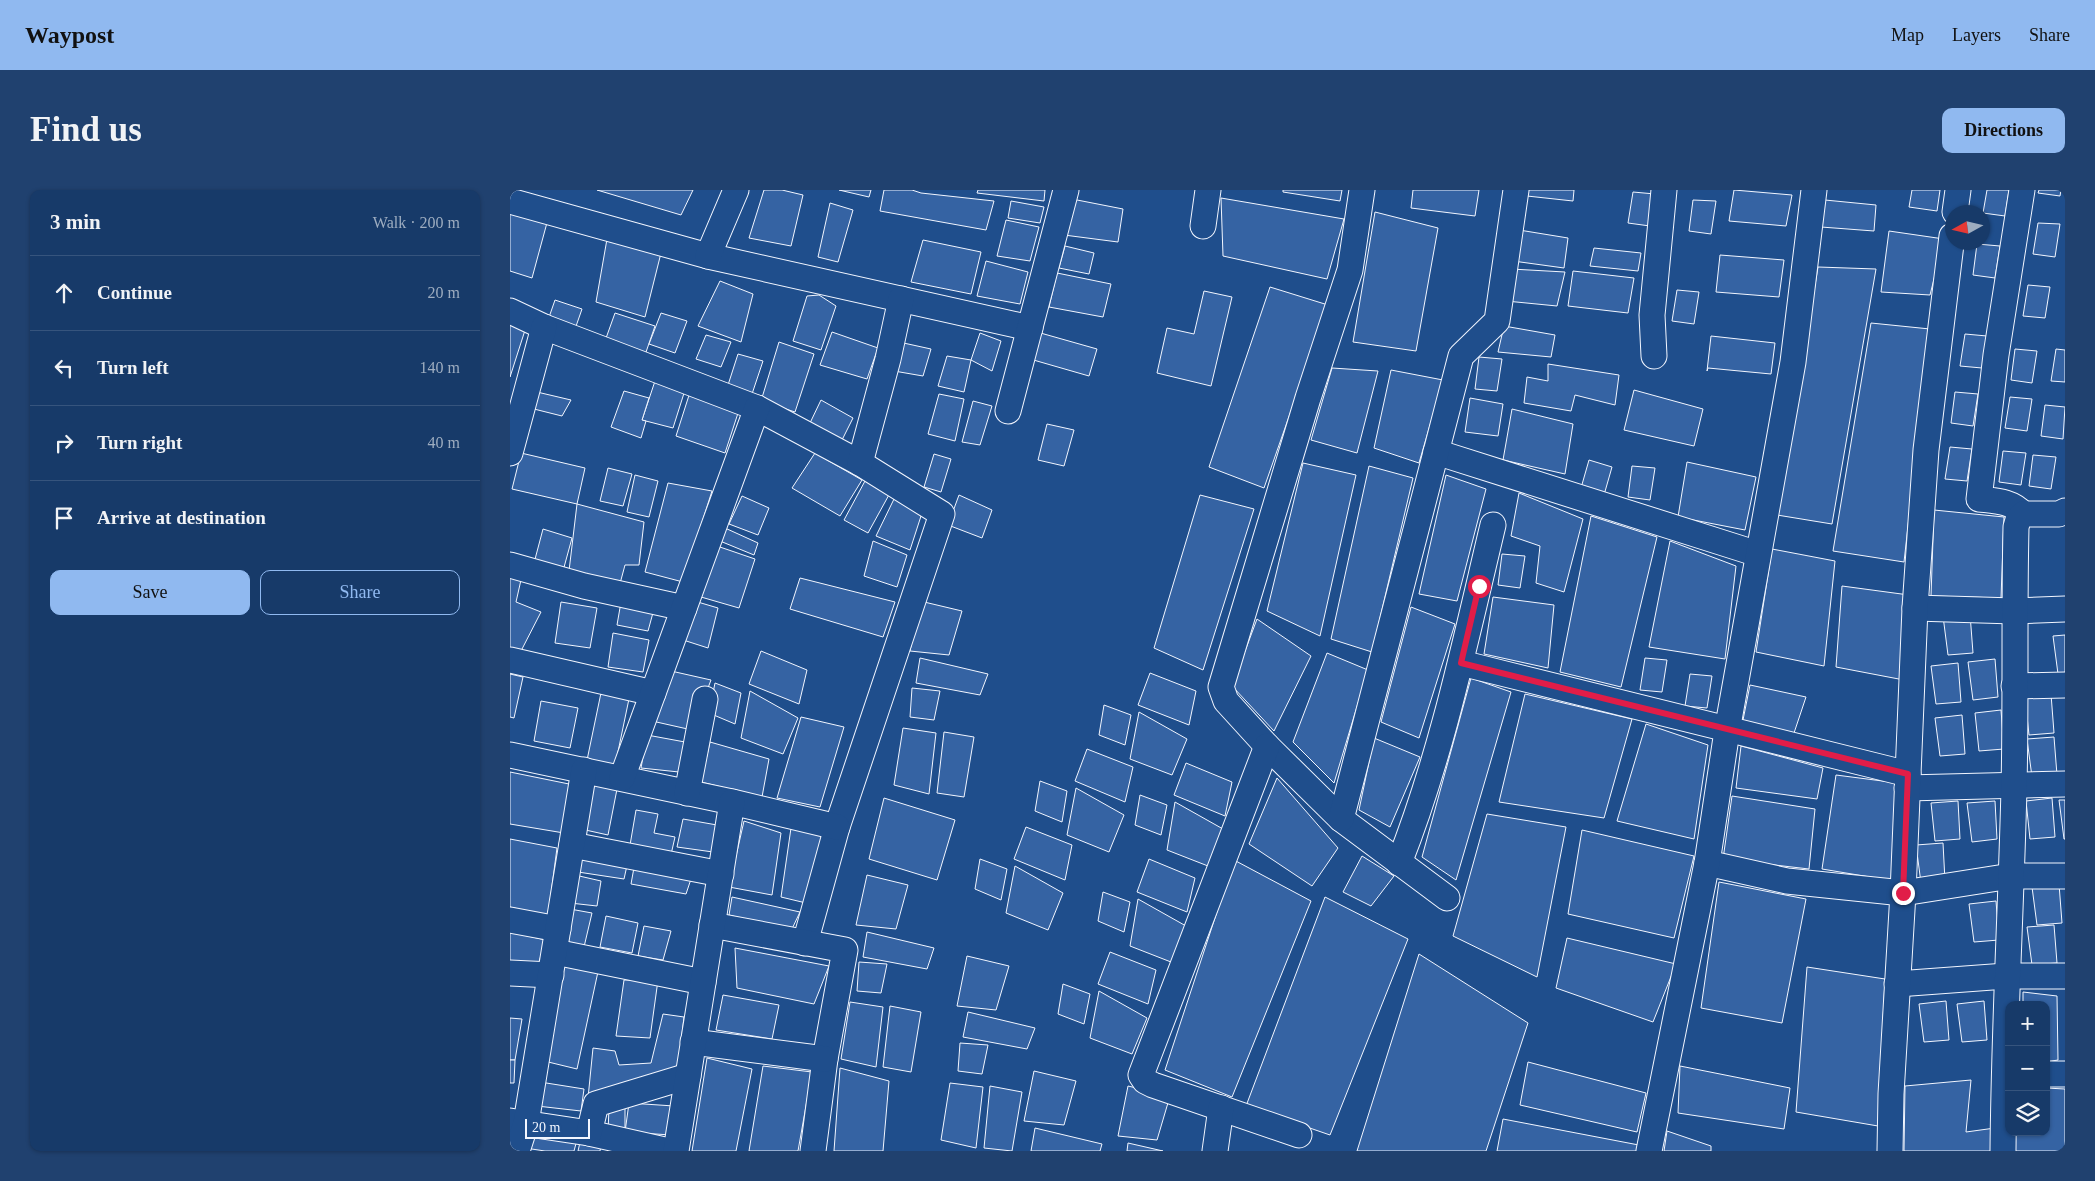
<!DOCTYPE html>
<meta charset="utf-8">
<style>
:root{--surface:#173a69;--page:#20416f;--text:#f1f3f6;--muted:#9eadc0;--line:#36547d;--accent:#90b9f0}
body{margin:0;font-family:"Times New Roman",serif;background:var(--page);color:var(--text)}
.controls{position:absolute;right:15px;bottom:15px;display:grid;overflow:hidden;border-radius:10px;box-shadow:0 1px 4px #0004}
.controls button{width:45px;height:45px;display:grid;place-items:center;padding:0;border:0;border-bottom:1px solid var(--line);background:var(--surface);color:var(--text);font:25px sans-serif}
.compass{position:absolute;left:1435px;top:15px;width:45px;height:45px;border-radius:50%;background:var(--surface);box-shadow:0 1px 4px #0004;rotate:262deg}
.scale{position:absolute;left:15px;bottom:12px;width:65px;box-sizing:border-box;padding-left:5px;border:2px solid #f2f6ff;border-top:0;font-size:14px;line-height:18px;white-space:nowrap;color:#f2f6ff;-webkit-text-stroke:4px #1f4e8c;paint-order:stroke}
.stop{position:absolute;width:15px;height:15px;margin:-11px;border:4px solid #e11d48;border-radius:50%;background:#fff}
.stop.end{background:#e11d48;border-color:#fff;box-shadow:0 1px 5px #0008}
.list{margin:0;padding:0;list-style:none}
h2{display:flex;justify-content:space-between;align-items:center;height:65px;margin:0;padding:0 20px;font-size:21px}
h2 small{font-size:16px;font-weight:400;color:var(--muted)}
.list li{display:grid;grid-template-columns:32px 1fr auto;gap:15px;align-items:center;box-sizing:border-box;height:75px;padding:0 20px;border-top:1px solid var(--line)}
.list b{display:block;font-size:19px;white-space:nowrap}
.list em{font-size:16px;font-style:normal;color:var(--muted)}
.actions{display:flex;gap:10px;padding:15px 20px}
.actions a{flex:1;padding:11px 0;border:1px solid var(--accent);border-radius:10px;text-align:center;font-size:18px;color:var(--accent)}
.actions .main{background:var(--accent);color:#111}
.icon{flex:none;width:28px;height:28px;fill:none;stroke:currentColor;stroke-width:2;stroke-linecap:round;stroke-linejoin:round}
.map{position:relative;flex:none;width:1555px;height:961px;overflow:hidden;border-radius:10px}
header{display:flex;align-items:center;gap:30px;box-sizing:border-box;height:70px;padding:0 25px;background:var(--accent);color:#111}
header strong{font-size:24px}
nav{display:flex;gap:28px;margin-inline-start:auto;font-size:18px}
.intro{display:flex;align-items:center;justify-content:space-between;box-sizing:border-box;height:120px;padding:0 30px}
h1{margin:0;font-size:35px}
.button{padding:12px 22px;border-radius:10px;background:var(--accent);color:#111;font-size:18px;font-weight:700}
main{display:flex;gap:30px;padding:0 30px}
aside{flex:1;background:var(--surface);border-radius:10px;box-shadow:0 1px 4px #0004}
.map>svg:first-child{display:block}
.building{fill:#3563a3;stroke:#f2f6ff}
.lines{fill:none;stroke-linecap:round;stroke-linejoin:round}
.minor-casing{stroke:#f2f6ff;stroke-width:27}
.minor{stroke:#1f4e8c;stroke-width:25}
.route{stroke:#e11d48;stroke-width:6}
</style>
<header>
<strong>Waypost</strong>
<nav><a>Map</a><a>Layers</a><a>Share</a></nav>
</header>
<div class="intro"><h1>Find us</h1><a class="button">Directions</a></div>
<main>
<aside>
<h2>3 min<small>Walk · 200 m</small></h2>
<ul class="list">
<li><svg class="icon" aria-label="ahead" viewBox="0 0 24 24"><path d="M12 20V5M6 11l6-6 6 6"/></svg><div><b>Continue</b></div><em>20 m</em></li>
<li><svg class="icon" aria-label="left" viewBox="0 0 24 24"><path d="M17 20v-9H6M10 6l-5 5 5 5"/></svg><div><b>Turn left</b></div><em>140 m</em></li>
<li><svg class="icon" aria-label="right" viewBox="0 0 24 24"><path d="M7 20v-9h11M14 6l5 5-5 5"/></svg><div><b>Turn right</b></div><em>40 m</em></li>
<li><svg class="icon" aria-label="arrive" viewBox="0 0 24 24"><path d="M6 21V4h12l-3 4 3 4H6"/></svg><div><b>Arrive at destination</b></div></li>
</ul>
<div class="actions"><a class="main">Save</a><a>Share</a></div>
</aside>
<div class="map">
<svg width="1555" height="961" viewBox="0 0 1555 961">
<rect width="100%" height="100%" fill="#1f4e8c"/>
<!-- building -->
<g class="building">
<polygon points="87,0 183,0 171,25"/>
<polygon points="254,0 272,0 293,5 281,56 239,48"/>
<polygon points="329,0 361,0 359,7"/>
<polygon points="374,0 402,0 411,3 484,11 476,40 370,21"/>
<polygon points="468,0 535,0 534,11 467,3"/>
<polygon points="773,0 832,0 830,11 773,2"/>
<polygon points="903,0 969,0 965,26 901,18"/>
<polygon points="1018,0 1064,0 1063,11 1017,6"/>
<polygon points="1224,0 1282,5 1276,36 1219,31"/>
<polygon points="1402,0 1430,0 1427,21 1399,17"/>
<polygon points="1477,0 1499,0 1495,26 1473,23"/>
<polygon points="1529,0 1551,0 1550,6 1528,3"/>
<polygon points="1123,2 1145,4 1140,36 1118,33"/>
<polygon points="711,8 834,29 817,89 713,66"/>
<polygon points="562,9 613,19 608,52 554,45"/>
<polygon points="1183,10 1206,11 1201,44 1179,41"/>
<polygon points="1315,10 1366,15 1364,41 1311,37"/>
<polygon points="501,11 534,17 530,33 498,28"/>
<polygon points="320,13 343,20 328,72 308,67"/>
<polygon points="0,19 38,29 22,88 0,81"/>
<polygon points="865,22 928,38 906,161 843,152"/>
<polygon points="496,30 529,37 520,71 487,66"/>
<polygon points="1528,33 1550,34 1545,67 1523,64"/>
<polygon points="1009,40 1058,48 1054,78 1003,71"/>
<polygon points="1379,41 1434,49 1420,105 1371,102"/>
<polygon points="97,49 151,63 135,127 86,112"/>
<polygon points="413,50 471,62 461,104 401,92"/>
<polygon points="1467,54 1490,56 1485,88 1463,85"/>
<polygon points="555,56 584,63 579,84 549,78"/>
<polygon points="1084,58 1131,63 1128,81 1080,76"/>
<polygon points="1210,65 1274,70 1269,107 1206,102"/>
<polygon points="476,71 518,82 510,114 467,106"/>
<polygon points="1308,77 1366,79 1322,334 1267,325"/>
<polygon points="1001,79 1055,82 1047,116 996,111"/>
<polygon points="1063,81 1124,88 1118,123 1058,116"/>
<polygon points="547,83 601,94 593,127 539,117"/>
<polygon points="210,91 243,104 231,152 188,136"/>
<polygon points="1518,95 1540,97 1535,128 1513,126"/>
<polygon points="760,97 818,115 754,298 699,277"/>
<polygon points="1167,100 1189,102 1184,134 1162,131"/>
<polygon points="694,101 722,107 701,196 647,183 657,138 684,144"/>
<polygon points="309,105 326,116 311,160 283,151 297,106"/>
<polygon points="45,110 72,119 64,142 37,133"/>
<polygon points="105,123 145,136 135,165 95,151"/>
<polygon points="151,123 177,131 165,163 139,154"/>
<polygon points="0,127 17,134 0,187"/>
<polygon points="1361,133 1420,139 1394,372 1323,361"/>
<polygon points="994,136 1045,145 1041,167 988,162"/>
<polygon points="322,142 368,158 357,189 310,175"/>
<polygon points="527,142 587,159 579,186 520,169"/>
<polygon points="470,143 491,151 482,181 461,170"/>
<polygon points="1455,144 1477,146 1472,178 1450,176"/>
<polygon points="196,145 221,152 211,177 186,169"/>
<polygon points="1201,146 1265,153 1261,184 1198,178 1197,181"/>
<polygon points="269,152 304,164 285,222 251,211"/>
<polygon points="389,152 421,159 413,186 384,181"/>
<polygon points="1505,159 1527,161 1522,193 1501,190"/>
<polygon points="1546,159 1555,160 1555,192 1541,191"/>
<polygon points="228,164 253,171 242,204 218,195"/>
<polygon points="437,166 461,170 454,202 428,196"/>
<polygon points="969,167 992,169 987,201 965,199"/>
<polygon points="1038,174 1109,185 1105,215 1065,205 1061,221 1014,213 1017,187 1038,191"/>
<polygon points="822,178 868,181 847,263 801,250"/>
<polygon points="881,180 933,190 909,273 864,258"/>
<polygon points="145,191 175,200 163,238 132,230"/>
<polygon points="181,199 230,217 215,263 166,246"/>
<polygon points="1124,200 1193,219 1184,256 1114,240"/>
<polygon points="114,201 139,208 132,230 136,231 131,248 101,237"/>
<polygon points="27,202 61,210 52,226 24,219"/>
<polygon points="1445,202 1468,204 1463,236 1441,233"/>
<polygon points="429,204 454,209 445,251 418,244"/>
<polygon points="1500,207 1522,209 1517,241 1495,238"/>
<polygon points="960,208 993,214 988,246 955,242"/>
<polygon points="311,210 343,228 331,252 300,233"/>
<polygon points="463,211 482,216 470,255 452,252"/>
<polygon points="1535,215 1555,217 1553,249 1531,246"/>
<polygon points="1002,219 1063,234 1055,284 993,270"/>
<polygon points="537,234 564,240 554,276 528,270"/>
<polygon points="1440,257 1462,259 1457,291 1435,289"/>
<polygon points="1493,261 1516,263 1511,295 1489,292"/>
<polygon points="11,263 75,278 67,314 2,299"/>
<polygon points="305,263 352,290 330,326 282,298"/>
<polygon points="424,264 441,269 431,302 414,297"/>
<polygon points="1523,265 1546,267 1541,299 1519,296"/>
<polygon points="1079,270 1102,277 1094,305 1071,298"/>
<polygon points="1177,272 1246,287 1235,340 1168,327"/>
<polygon points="793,273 846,285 810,446 757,421"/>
<polygon points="859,276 903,288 862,462 821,449"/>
<polygon points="1122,276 1145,278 1140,310 1118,307"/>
<polygon points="98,278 122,284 113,316 90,311"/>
<polygon points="125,285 148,291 139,327 117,322"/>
<polygon points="936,285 976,299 947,411 909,404"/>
<polygon points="355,291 380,303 358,343 334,330"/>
<polygon points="158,293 202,301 173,392 135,382"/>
<polygon points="1009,303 1073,329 1054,402 1026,393 1030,356 1001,346"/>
<polygon points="449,305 482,320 472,348 438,335"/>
<polygon points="690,305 744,319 693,480 644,458"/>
<polygon points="232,306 259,318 248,345 219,334"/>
<polygon points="385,307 412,323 400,360 366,346"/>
<polygon points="67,314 134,332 129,375 115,375 108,401 59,381"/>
<polygon points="1424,320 1494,327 1491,408 1421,406"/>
<polygon points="1081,326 1147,347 1111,497 1050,482"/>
<polygon points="215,338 248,353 244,365 210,351"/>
<polygon points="33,339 62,348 53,381 24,373"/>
<polygon points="363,351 397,365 387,397 354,386"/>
<polygon points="1160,351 1226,376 1215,469 1139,457"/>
<polygon points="207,356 245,369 229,418 191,407"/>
<polygon points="1262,359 1325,371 1314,476 1246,462"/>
<polygon points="992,364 1015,366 1010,398 988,395"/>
<polygon points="0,377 13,381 6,412 31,422 11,461 0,459"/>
<polygon points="290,388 385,412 373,447 280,419"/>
<polygon points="1332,396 1399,405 1394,490 1326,477"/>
<polygon points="983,407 1044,415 1038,478 974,464"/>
<polygon points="181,410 208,418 198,458 167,448"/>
<polygon points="410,411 452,421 439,465 400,461"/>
<polygon points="51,412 87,418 80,458 45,453"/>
<polygon points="111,412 144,419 138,441 107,435"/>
<polygon points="901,417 945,434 909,548 871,532"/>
<polygon points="1460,424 1463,463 1438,465 1433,426"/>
<polygon points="747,429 801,466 764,541 722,496"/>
<polygon points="103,443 139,450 133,482 98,477"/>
<polygon points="1555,445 1555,484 1548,484 1543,446"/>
<polygon points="251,461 297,480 289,514 239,494"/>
<polygon points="817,463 858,480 824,593 783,552"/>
<polygon points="410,468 478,484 470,505 406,493"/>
<polygon points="1135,468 1157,470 1152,502 1130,500"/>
<polygon points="1485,469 1488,507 1463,510 1458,472"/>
<polygon points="1448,473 1451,512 1426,514 1421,476"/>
<polygon points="161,481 201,490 182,540 142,531"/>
<polygon points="640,483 686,501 679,535 628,515"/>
<polygon points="0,484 13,487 4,528 0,527"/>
<polygon points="1180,484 1202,486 1197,518 1175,516"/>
<polygon points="961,488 1001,502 946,690 912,667"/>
<polygon points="205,493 231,503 225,534 199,523"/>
<polygon points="1240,495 1296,507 1284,543 1232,535"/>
<polygon points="92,498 120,504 104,581 76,575"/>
<polygon points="402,498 430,501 424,530 400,527"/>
<polygon points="240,501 288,528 273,564 231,548"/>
<polygon points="1015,504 1122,529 1094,628 989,612"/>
<polygon points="1541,504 1544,543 1519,545 1515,507"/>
<polygon points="31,511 68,518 60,558 24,551"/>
<polygon points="594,515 621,525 615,555 589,545"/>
<polygon points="1491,520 1494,559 1469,561 1465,523"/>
<polygon points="629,522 677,549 662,585 620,569"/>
<polygon points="1452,525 1455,564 1430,566 1425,528"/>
<polygon points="291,527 334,537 310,617 267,608"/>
<polygon points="1136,534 1198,555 1184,649 1107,631"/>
<polygon points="393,538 426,543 419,604 384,595"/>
<polygon points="434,542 464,547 454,607 427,603"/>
<polygon points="137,545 175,552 169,582 131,578"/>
<polygon points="1544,547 1547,585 1522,587 1517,549"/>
<polygon points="864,548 910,567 880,637 849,620"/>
<polygon points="200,552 259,569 252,607 191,592"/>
<polygon points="1231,556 1313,578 1307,609 1226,598"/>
<polygon points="577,559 623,577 615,612 565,591"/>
<polygon points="676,573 722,592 715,626 664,605"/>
<polygon points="0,582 59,594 54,643 0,634"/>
<polygon points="1326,585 1388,593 1384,691 1312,679"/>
<polygon points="767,588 828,658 802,696 739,654"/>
<polygon points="81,589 108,594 98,645 71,639"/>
<polygon points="530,591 557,601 552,632 525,621"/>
<polygon points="566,598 614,625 599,662 557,645"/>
<polygon points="630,605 657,615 651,645 625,635"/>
<polygon points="1222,606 1305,619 1299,679 1213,669"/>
<polygon points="374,608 445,630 427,690 359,669"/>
<polygon points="1542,608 1545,647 1520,649 1516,611"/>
<polygon points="1549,610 1555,610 1555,649 1554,649"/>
<polygon points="1448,611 1450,649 1425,651 1421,613"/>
<polygon points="1485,611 1487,649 1462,652 1457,613"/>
<polygon points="665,612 713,639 698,676 657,660"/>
<polygon points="126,620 148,624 144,643 165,647 160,669 119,661"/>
<polygon points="977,624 1056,637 1027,787 943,746"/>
<polygon points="173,629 207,635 203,662 167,657"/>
<polygon points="234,631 271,643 262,705 219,697"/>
<polygon points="516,637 562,655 555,690 504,669"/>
<polygon points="281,638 313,646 296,713 271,707"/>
<polygon points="1072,640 1184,666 1164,748 1058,724"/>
<polygon points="0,649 47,658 38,726 0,717"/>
<polygon points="1433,653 1435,691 1411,693 1406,655"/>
<polygon points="74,663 118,671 114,689 68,682"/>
<polygon points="852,666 884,686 861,716 833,702"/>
<polygon points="470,669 497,679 491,710 465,699"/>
<polygon points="639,669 685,688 677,722 627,702"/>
<polygon points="724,670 801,711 722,907 655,880"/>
<polygon points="125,672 183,683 176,704 121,694"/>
<polygon points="505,676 553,703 538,740 496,723"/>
<polygon points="65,685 91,691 87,716 60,713"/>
<polygon points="357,685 398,695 386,739 346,735"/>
<polygon points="1209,692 1296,709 1272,833 1191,818"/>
<polygon points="1549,694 1552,733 1527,735 1522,697"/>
<polygon points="593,702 620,712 614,742 588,731"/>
<polygon points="222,707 290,722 281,741 219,725"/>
<polygon points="815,707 898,749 820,945 736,916"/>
<polygon points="628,709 676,736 661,772 620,756"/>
<polygon points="1486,711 1489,750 1464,752 1459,714"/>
<polygon points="60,719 82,723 74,757 50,754"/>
<polygon points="96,726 128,733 122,763 90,757"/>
<polygon points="1544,735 1547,773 1522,775 1517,737"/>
<polygon points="134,736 161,741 153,770 128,766"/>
<polygon points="0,742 36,750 27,778 0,774"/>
<polygon points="357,742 424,758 417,779 353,767"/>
<polygon points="1057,748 1166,774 1143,832 1046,798"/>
<polygon points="225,758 319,776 304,814 227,798"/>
<polygon points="600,762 646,780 638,814 588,794"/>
<polygon points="909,764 1018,833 976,961 847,961"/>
<polygon points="457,766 499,776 486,820 447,816"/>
<polygon points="53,768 89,777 67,879 30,870"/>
<polygon points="349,772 377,774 371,803 347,801"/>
<polygon points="1297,777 1375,789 1368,936 1286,922"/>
<polygon points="114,790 148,790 140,848 106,846"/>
<polygon points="553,794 580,804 574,834 548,824"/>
<polygon points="589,801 637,828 622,864 580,848"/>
<polygon points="1513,802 1547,806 1548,870 1536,872 1536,815 1513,815"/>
<polygon points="213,805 269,815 262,849 206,840"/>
<polygon points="1436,811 1439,850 1414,852 1409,814"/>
<polygon points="1474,811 1477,850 1452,852 1447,814"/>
<polygon points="340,812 373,817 366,877 331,869"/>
<polygon points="380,816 411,822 401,882 373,877"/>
<polygon points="458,822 525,838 517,859 453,847"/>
<polygon points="153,824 174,827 167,886 78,908 83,858 105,861 109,875 141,873"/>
<polygon points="0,828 12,829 5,870 0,870"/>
<polygon points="450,853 478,855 472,884 448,881"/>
<polygon points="197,868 242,879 226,961 182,961"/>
<polygon points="0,870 5,870 4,893 0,893"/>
<polygon points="1018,872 1136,903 1127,942 1010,915"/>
<polygon points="253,876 302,882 288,961 239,961"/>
<polygon points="1170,876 1280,898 1274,939 1168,923"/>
<polygon points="330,878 379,891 373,961 324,961"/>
<polygon points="524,881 566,891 554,935 514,931"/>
<polygon points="1461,890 1456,942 1485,938 1485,961 1394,961 1395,896"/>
<polygon points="30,892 74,899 71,921 27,916"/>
<polygon points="440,893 473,897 466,958 431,950"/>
<polygon points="480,896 512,902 502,961 474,958"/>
<polygon points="618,896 660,906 647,950 608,946"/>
<polygon points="1536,898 1555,899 1555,961 1505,961 1505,942 1536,942"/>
<polygon points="119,913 164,916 161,945 115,942"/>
<polygon points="115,915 115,942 98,944 99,916"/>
<polygon points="993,929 1134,956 1132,961 987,961"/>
<polygon points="21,935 68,946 64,961 35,961 15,958"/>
<polygon points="525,938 592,954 590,961 521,961"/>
<polygon points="1157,941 1201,956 1201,961 1154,961"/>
<polygon points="71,948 92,951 90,961 68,961"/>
<polygon points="618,953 653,961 617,961"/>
</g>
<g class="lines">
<!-- minor casing -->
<g class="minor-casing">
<g id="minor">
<polyline points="852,0 840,80 798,208 711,497 716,511 757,556 831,629 937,708"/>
<path d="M1512,0l-26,165 -17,144c17,2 33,2 44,15"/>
<polyline points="0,11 198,66 520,138"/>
<polyline points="1445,22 1448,0"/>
<polyline points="693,36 698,0"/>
<polyline points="198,66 226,0"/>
<polyline points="0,121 34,137 247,218 350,273 432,324 327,637 295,753"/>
<polyline points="1144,166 1142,125 1154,0"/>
<polyline points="498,221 556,0"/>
<polyline points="926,262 1248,364"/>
<polyline points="0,263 34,137"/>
<polyline points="350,273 378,169 391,109"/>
<polyline points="0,375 74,396 174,418"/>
<polyline points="1405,418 1504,421 1555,419"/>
<polyline points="0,470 143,503"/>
<polyline points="951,473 1398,584"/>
<polyline points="1504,496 1555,495"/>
<polyline points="757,556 631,885 635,891 643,895 789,945"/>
<polyline points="0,565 222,612 327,637"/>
<polyline points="112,588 247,218"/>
<polyline points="1397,598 1555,594"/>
<polyline points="177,603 195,509"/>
<polyline points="831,629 951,166 987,131 1006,0"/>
<polyline points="62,655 211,684"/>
<path d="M889,673c43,-109 67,-225 94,-338"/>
<polyline points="1197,673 1277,691 1393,703 1501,686 1555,686"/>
<polyline points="0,730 48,739"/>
<polyline points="202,735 335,760 315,869 303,961"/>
<polyline points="45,762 193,792"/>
<polyline points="0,783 41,785"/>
<polyline points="1387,794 1496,786 1555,786"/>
<polyline points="183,852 315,869"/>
<polyline points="1536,884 1555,884"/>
<polyline points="0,931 79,943 159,961"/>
<polyline points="79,943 86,914 178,886"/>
<polyline points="7,961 16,933 74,580"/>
<polyline points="166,961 222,612"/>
<polyline points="705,961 711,918"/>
<polyline points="1139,961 1197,673 1217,541 1283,172 1304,0"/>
<polyline points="1380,961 1381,904 1393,703 1405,418 1416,260 1442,46"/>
<path d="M1493,961c1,-121 8,-242 11,-363 2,-87 0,-174 2,-261l2,-7 5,-6h36l6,-3"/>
</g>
</g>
<!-- minor -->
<use href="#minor" class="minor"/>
</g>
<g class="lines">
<!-- route -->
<polyline class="route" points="969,396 951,473 1398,584 1393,703"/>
</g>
</svg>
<div class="controls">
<button>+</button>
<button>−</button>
<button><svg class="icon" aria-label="layers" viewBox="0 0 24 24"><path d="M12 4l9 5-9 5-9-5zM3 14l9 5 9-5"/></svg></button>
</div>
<svg class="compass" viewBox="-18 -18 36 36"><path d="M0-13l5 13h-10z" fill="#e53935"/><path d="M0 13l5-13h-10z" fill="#9eadc0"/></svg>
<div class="scale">20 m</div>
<div class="stop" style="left:969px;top:396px"></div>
<div class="stop end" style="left:1393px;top:703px"></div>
</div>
</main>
